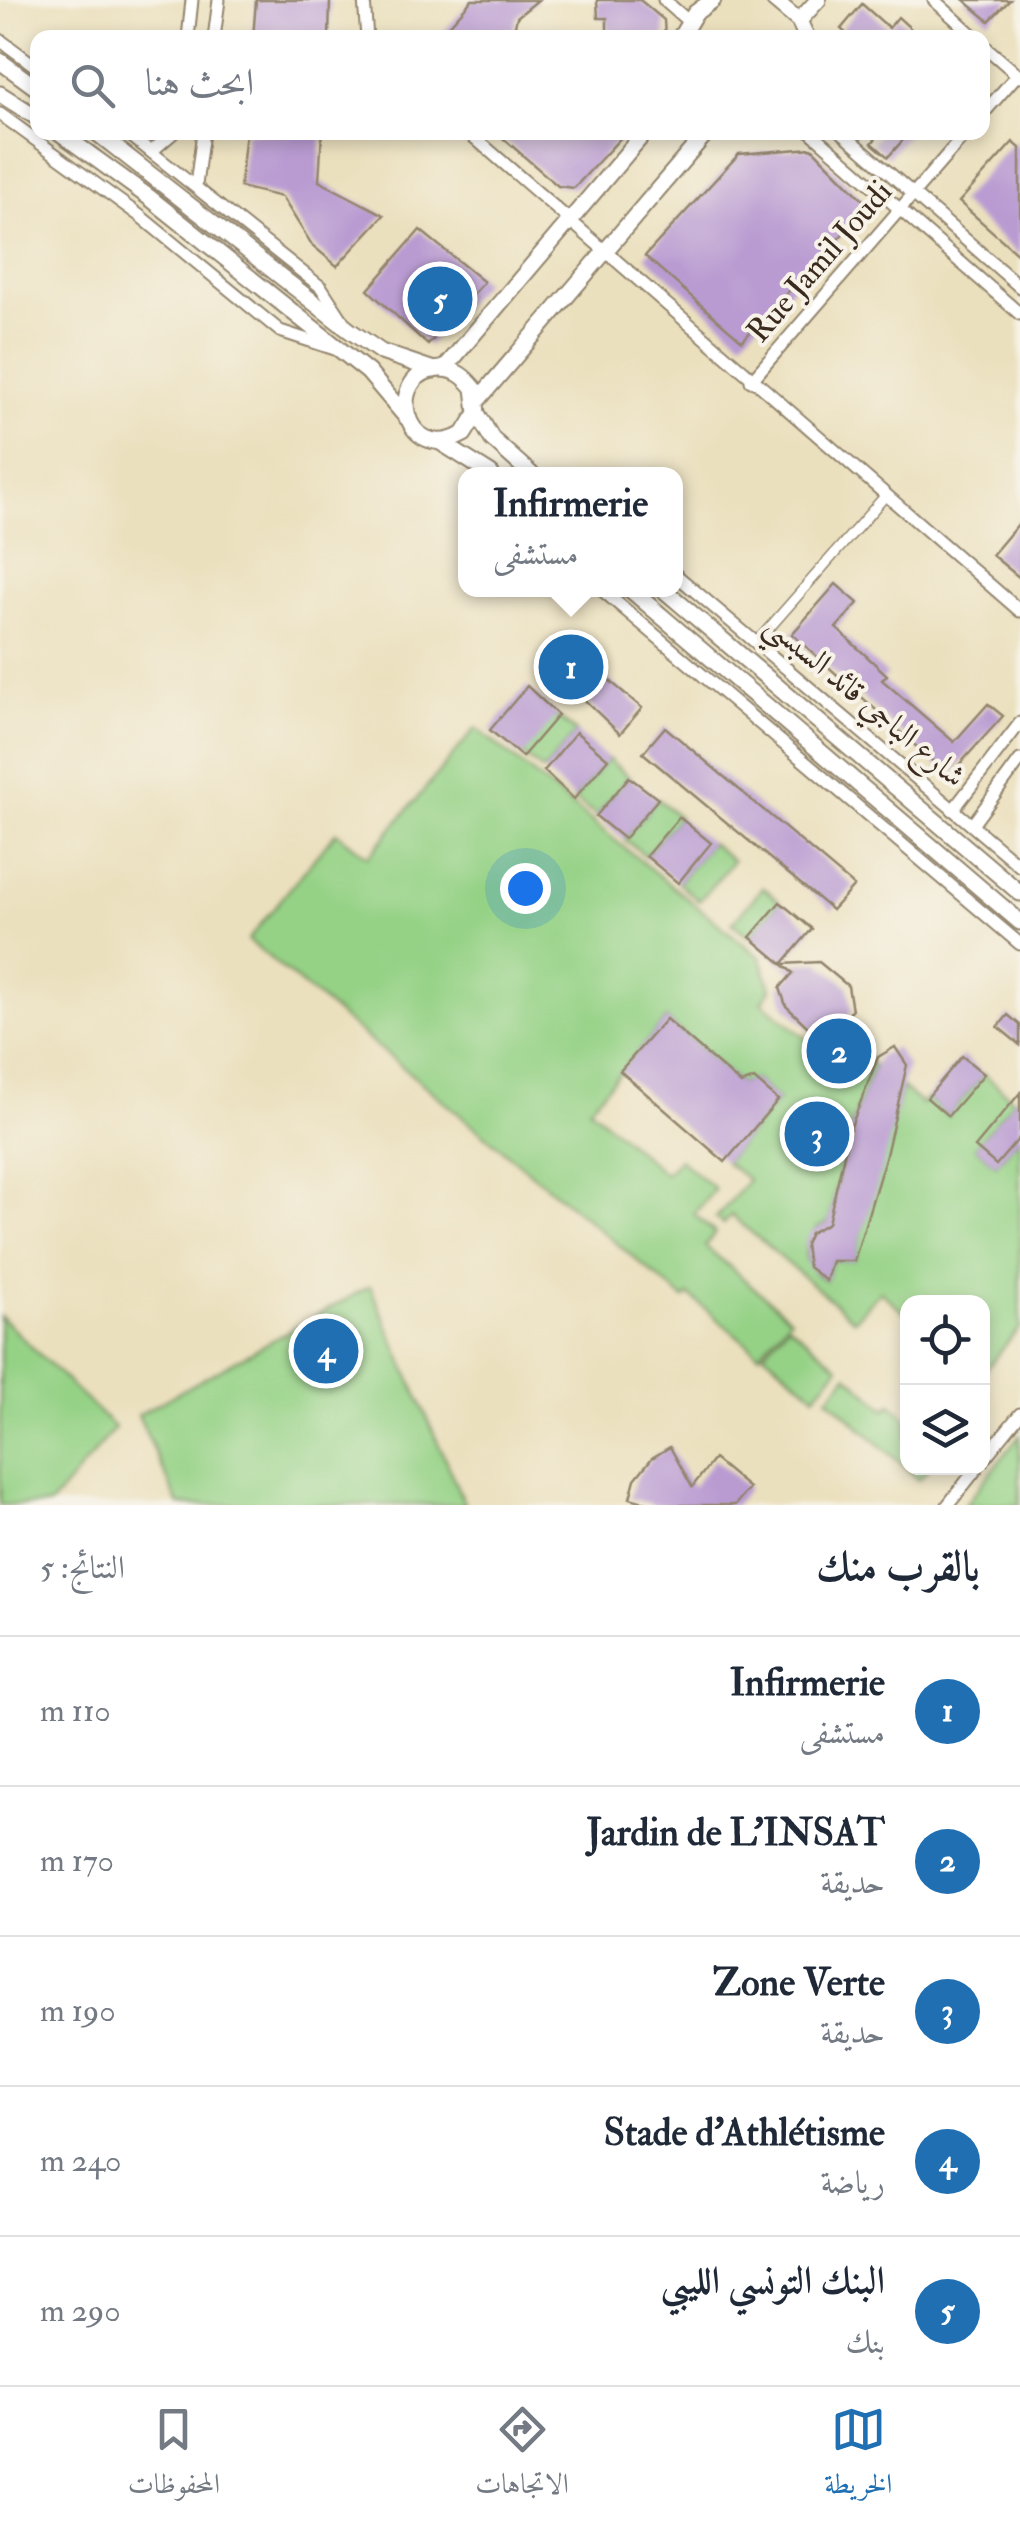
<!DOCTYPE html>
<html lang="ar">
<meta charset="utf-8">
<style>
:root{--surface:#fff;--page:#f6f6f7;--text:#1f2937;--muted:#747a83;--line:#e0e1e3;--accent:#1f6fb2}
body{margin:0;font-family:"IM FELL Double Pica",Amiri,serif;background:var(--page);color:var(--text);direction:rtl}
.controls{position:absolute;right:30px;bottom:30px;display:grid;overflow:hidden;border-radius:20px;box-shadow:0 5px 15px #0003}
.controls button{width:90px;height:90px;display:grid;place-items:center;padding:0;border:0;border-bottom:2px solid var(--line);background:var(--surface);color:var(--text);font:50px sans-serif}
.you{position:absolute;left:525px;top:888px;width:35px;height:35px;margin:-25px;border:8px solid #fff;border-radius:50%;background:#1a73e8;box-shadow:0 0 0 15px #1a73e833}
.badge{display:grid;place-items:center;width:65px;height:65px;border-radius:50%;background:var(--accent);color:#fff;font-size:32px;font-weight:700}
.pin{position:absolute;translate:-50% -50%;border:5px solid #fff;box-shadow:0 2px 10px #0006}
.popup{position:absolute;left:458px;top:467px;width:225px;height:130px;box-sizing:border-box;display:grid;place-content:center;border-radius:20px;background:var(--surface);filter:drop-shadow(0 2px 8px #0005);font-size:32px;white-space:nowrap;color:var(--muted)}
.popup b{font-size:38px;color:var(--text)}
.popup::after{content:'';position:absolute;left:50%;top:100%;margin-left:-20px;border:20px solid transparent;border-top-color:var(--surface)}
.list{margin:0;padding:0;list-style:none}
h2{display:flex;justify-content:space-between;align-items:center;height:130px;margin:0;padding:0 40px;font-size:42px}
h2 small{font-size:32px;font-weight:400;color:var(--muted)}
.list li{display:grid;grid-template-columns:65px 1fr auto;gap:30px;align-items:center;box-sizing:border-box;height:150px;padding:0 40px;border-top:2px solid var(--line)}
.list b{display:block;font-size:38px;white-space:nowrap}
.list p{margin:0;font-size:32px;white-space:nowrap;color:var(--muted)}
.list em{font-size:32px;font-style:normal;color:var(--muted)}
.icon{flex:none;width:55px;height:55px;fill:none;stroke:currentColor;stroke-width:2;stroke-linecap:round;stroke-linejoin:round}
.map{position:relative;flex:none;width:1020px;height:1505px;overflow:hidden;direction:ltr}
.search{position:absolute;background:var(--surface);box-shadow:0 5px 15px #0003;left:30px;right:30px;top:30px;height:110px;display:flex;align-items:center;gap:25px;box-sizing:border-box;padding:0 35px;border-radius:20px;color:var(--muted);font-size:38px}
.sheet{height:880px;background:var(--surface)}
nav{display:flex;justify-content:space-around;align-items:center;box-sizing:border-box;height:140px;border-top:2px solid var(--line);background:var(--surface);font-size:28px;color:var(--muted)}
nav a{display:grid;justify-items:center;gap:5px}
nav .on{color:var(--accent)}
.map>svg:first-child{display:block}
.green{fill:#95d286;stroke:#687e52;stroke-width:2.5}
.building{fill:#b99bd2}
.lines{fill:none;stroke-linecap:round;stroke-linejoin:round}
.pedestrian-casing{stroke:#93856e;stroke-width:12}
.minor-casing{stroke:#93856e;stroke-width:15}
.tertiary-casing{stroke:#93856e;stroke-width:19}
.pedestrian{stroke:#fff;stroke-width:9}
.minor{stroke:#fff;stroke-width:11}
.tertiary{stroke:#fff;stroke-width:15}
.labels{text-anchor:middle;stroke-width:8;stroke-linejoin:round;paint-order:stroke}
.street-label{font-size:32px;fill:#3b2a1e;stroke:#f7f3e8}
</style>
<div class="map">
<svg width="1020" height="1505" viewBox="0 0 1020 1505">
<rect width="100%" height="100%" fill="#f7f3e8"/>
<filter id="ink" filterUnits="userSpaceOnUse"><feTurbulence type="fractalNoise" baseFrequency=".01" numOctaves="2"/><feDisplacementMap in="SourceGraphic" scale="20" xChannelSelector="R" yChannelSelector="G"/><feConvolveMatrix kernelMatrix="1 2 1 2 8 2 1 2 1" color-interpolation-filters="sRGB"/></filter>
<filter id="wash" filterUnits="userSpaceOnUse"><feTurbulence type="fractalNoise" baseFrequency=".0048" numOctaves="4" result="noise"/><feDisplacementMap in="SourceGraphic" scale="40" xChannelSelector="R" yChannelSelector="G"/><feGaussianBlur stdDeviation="2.25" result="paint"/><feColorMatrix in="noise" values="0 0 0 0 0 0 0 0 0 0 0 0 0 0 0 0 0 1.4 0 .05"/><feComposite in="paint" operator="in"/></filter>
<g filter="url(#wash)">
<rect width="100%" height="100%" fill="#ebe0be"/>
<!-- green -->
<g class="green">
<polygon points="555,715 576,732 543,771 522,754"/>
<path d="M476,728l285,230 10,31 -9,13 57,47 -3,5 17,-18 41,30 -24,63 -22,94c-30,10 -30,44 -2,58l6,-20 22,-1 48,-172 20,16 5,-6 21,18 36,-42 30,26 -39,47 21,18 24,-28v190l-37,46 -1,-71h-74l-1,13 -27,-24 -26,29 -123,-105 -8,9 -7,-6 32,-38 -23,-18 53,-62 -24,-21 -13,5 -75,-65 -77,89 76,66 14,-15 36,30 -21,25 21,19 -10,13 85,72 -31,36 -70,-59 -5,4 -436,-359 88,-108 32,25z"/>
<polygon points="608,759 629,777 596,816 574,799"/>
<polygon points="658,799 679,817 646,856 624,839"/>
<polygon points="711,843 733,861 699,901 678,883"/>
<polygon points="763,887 780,902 750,937 732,923"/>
<polygon points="370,1286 465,1505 179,1505 138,1415"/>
<polygon points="0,1316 115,1428 50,1505 0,1505"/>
<polygon points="788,1324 839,1367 815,1395 764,1353"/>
<polygon points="847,1375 886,1409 891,1404 907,1418 908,1468 929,1468 919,1480 828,1398"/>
<polygon points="1020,1435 1020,1505 965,1505"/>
</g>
<g id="blocks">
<!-- building -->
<g class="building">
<polygon points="256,0 330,0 329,38 253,38"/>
<polygon points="472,0 538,0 517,17 512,38 438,38"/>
<polygon points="597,0 640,0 664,20 665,38 607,38 607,18 598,18"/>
<polygon points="964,0 1010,0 989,21"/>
<polygon points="862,4 889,28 898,17 921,38 851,38 841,29"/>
<polygon points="246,132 322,132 319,181 384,215 337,266 312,245 282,197 240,187"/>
<polygon points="496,132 626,132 574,188 558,186"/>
<polygon points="881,132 910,132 888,157 872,143"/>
<polygon points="1013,142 1020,148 1020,256 959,202"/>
<polygon points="812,148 869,206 742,341 645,256 739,154"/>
<polygon points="420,230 484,282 428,345 368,290"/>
<polygon points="1020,522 1020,578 992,555"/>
<polygon points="836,584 858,603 836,628 887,675 882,680 954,742 988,704 1003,716 949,776 792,634"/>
<polygon points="564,642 642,708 620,734 546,663"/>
<polygon points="527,686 558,715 522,757 490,730"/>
<polygon points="665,727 854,886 832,910 643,753"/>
<polygon points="576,732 608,759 574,799 544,771"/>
<polygon points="629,777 658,799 624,839 596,816"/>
<polygon points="679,817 711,843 678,883 646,856"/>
<polygon points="780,902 812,929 782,964 750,937"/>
<polygon points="819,962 848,986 852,1010 834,1032 808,1027 786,1006 780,988 793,973 782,964"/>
<polygon points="1008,1015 1020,1025 1020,1045 998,1027"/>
<polygon points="666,1019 741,1084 754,1079 778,1100 725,1162 620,1071"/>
<polygon points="895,1047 907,1065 886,1155 854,1261 832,1261 826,1281 808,1267 805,1244 810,1233 828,1223 850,1129 878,1057"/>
<polygon points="962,1056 984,1074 948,1116 927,1098"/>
<polygon points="1020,1093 1020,1137 996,1165 975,1147"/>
<polygon points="670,1447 692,1487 714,1459 749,1488 735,1505 654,1505 630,1498 635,1479 652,1458"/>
</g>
</g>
</g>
<g filter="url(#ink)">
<use href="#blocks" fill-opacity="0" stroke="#93856e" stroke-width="2.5"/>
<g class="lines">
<!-- pedestrian casing -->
<g class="pedestrian-casing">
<polyline id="pedestrian" points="756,643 886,495"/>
</g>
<!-- minor casing -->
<g class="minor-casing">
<g id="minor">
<polyline points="364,0 367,38"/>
<polyline points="664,0 688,21"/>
<polyline points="934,0 976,38"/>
<polyline points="188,38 192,0"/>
<polyline points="214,38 219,0"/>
<polyline points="0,40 38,68"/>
<polyline points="982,44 1020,77"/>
<polyline points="0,114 140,216 280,331 338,350"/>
<polyline points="982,115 1017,75"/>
<polyline points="126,132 321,287 347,327"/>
<polyline points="468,132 1020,611"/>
<polyline points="811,132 1020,314"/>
<polyline points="842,132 1020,287"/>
<polyline points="152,151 174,132"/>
<polyline points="196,185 203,132"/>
<polyline points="751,381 967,132"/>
<polyline points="676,575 1020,866"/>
<polyline points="602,590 1020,944"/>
<polyline points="953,810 1020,723"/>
<polyline points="972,825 1020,760"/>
<polyline points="982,1461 1020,1414"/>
<polyline points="948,1505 977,1468"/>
</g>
</g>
<!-- tertiary casing -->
<g class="tertiary-casing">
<g id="tertiary">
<polyline points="774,0 799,21 807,38"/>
<polyline points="799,21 818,0"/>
<polyline points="680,38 695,13 713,0"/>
<polyline points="0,61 38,89"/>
<polyline points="0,94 38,118"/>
<polyline points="59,132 150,198 368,372 407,418"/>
<polyline points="96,132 349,330 381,352 434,370"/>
<polyline points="444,369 645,132"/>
<polyline points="478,400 707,132"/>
<path d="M477,413l-13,21c-62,34 -81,-64 -23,-65 15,0 24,8 33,19l3,25 15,26 39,35"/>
<polyline points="440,442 491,474"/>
<polyline points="631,590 1020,922"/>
<polyline points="664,590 1020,893"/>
</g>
</g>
<!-- pedestrian -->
<use href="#pedestrian" class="pedestrian"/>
<!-- minor -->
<use href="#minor" class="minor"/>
<!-- tertiary -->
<use href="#tertiary" class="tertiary"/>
</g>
</g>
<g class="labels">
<!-- street labels -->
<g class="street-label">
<text transform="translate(819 261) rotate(-49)" y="11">Rue Jamil Joudi</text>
<text transform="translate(866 700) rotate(40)" y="11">شارع الباجي قائد السبسي</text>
</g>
</g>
</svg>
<div class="controls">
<button><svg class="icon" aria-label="locate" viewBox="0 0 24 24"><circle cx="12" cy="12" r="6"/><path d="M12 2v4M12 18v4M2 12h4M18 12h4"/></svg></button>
<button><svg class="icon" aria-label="layers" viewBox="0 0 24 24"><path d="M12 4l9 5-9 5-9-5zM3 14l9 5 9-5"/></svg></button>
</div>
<div class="you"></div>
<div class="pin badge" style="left:571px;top:667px">1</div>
<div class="popup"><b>Infirmerie</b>مستشفى</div>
<div class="pin badge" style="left:839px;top:1051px">2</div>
<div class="pin badge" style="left:817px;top:1134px">3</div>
<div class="pin badge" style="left:326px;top:1351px">4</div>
<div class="pin badge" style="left:440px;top:299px">5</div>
<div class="search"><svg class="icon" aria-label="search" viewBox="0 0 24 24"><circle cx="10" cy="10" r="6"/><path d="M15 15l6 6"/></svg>ابحث هنا</div>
</div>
<section class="sheet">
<h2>بالقرب منك<small>النتائج: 5</small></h2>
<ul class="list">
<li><span class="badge">1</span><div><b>Infirmerie</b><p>مستشفى</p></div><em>110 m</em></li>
<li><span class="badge">2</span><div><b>Jardin de L'INSAT</b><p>حديقة</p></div><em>170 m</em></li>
<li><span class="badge">3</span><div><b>Zone Verte</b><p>حديقة</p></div><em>190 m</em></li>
<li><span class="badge">4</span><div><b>Stade d'Athlétisme</b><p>رياضة</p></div><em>240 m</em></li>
<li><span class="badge">5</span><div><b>البنك التونسي الليبي</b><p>بنك</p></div><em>290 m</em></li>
</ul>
</section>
<nav>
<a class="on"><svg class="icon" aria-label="map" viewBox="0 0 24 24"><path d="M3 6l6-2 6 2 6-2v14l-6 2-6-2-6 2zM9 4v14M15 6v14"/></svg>الخريطة</a>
<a><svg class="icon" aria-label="directions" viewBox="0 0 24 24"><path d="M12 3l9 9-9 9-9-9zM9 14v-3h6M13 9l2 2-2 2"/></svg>الاتجاهات</a>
<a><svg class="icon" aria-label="saved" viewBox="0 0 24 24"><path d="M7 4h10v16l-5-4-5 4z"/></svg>المحفوظات</a>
</nav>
